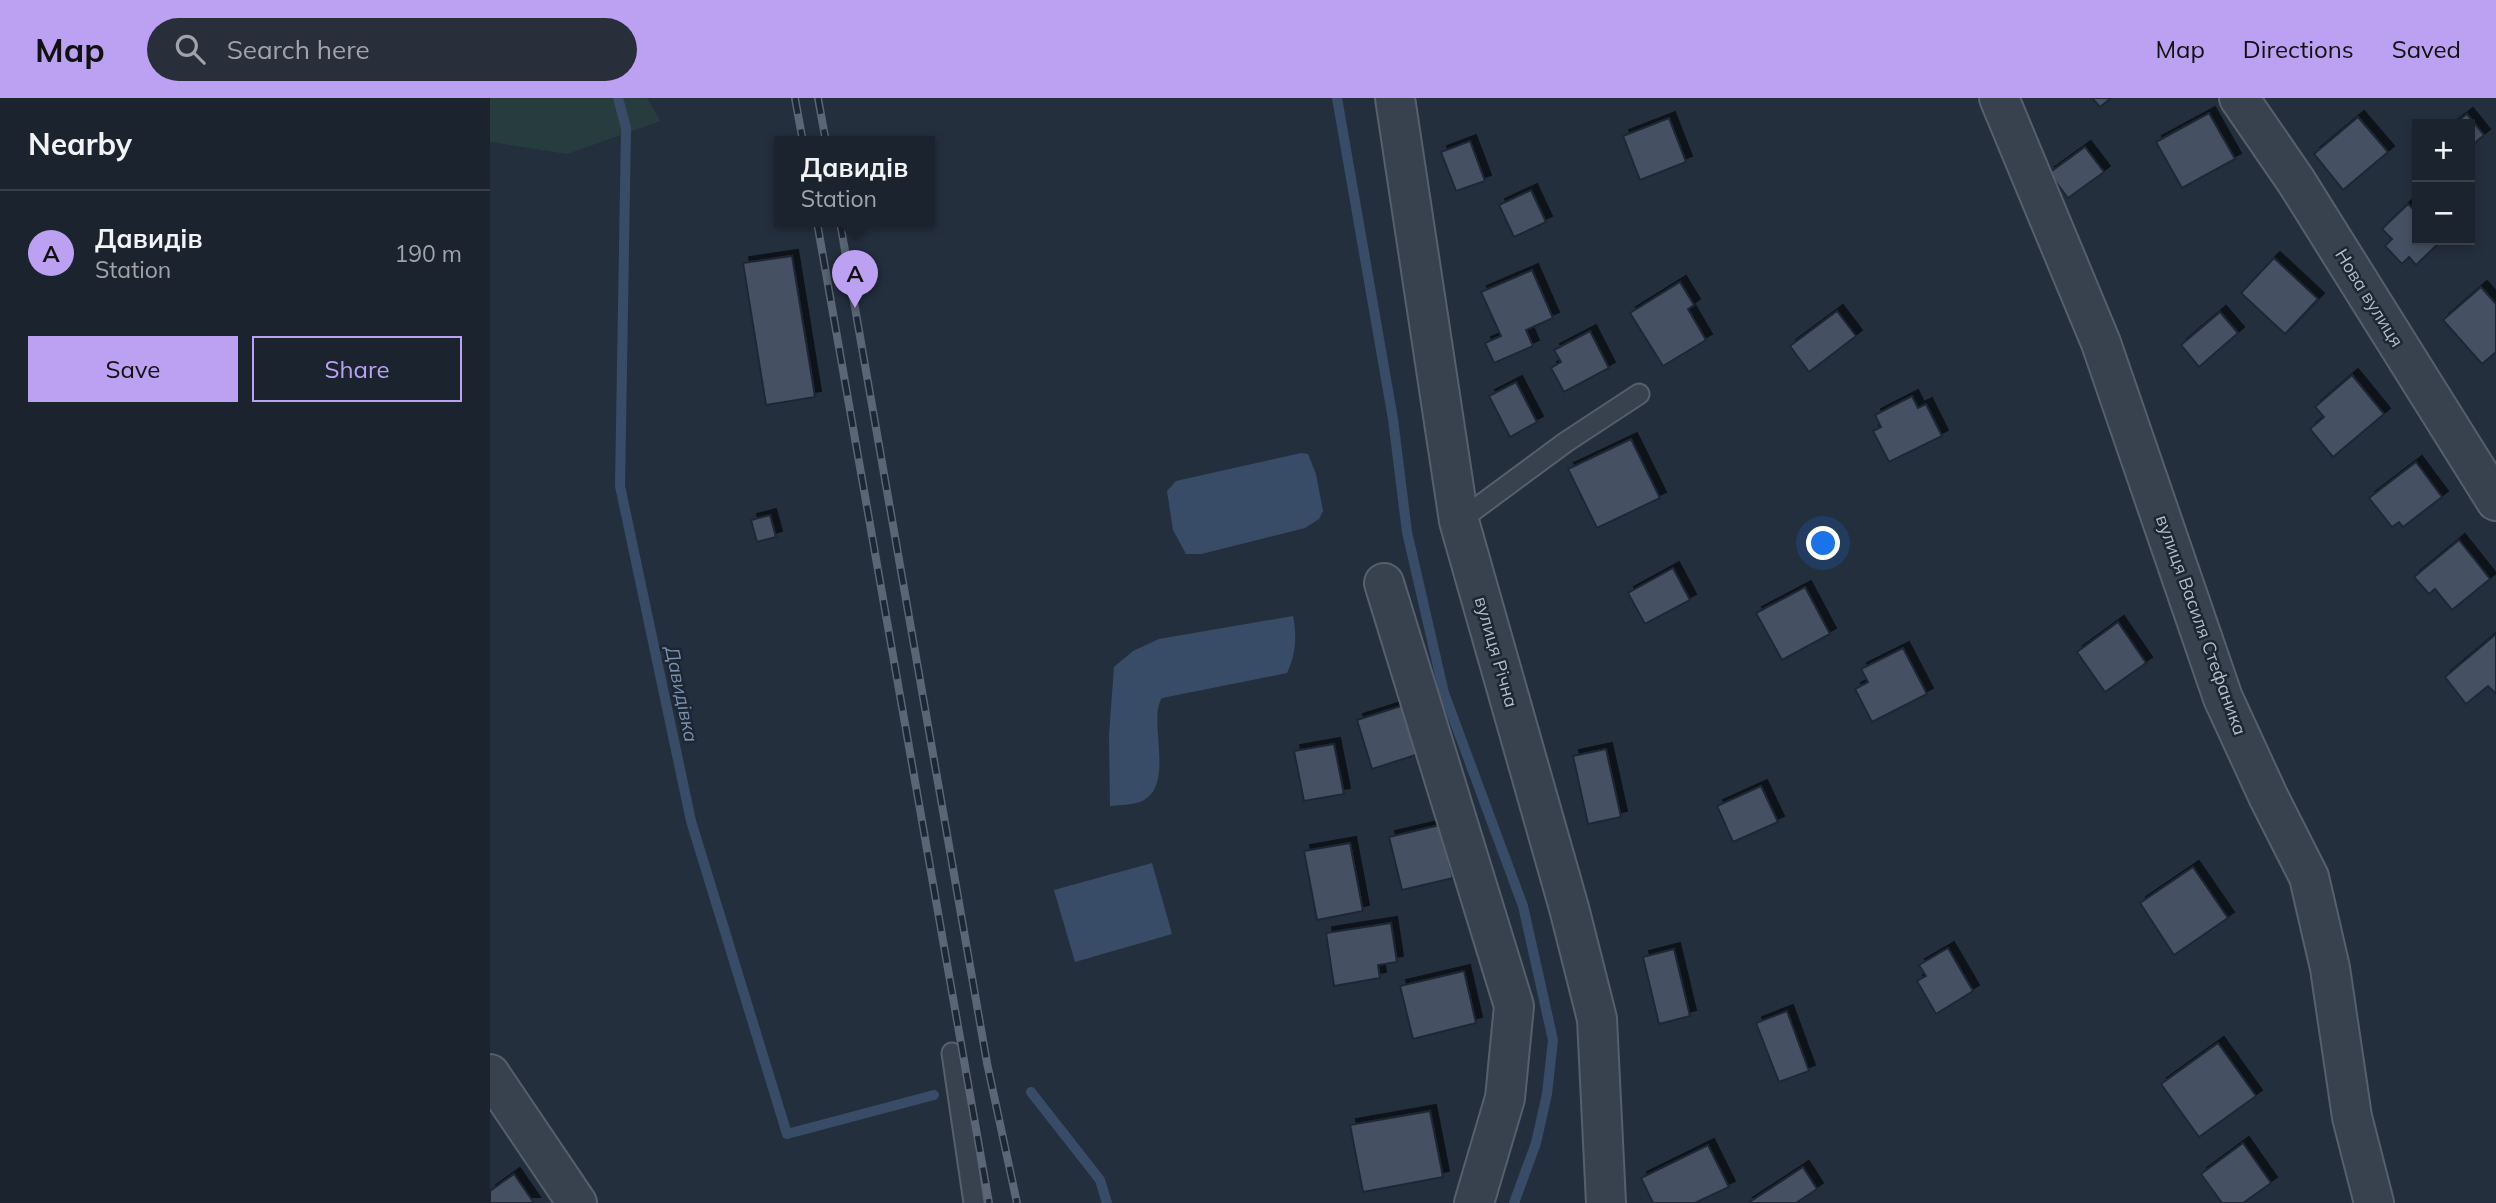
<!DOCTYPE html>
<meta charset="utf-8">
<style>
:root{--surface:#1b232e;--page:#282f3a;--text:#f1f3f6;--muted:#a0a4aa;--line:#39404a;--accent:#bca0f2}
body{margin:0;font-family:Mulish,sans-serif;background:var(--page);color:var(--text)}
.controls{position:absolute;right:21px;top:21px;display:grid;overflow:hidden;border-radius:0px;box-shadow:0 4px 10px #0003}
.controls button{width:63px;height:63px;display:grid;place-items:center;padding:0;border:0;border-bottom:2px solid var(--line);background:var(--surface);color:var(--text);font:35px sans-serif}
.you{position:absolute;left:1334px;top:446px;width:24px;height:24px;margin:-18px;border:5px solid #fff;border-radius:50%;background:#1a73e8;box-shadow:0 0 0 10px #1a73e833}
.badge{display:grid;place-items:center;width:46px;height:46px;border-radius:50%;background:var(--accent);color:#111;font-size:23px;font-weight:700}
.pin{position:absolute;translate:-50% -58px;filter:drop-shadow(0 2px 4px #0008)}
.pin::after{content:'';position:absolute;top:37px;width:24px;height:21px;background:inherit;clip-path:polygon(0 0,100% 0,50% 100%)}
.popup{position:absolute;left:284px;top:38px;width:161px;height:91px;box-sizing:border-box;display:grid;place-content:center;border-radius:0px;background:var(--surface);filter:drop-shadow(0 2px 5px #0005);font-size:23px;white-space:nowrap;color:var(--muted)}
.popup b{font-size:26px;color:var(--text)}
.popup::after{content:'';position:absolute;left:50%;top:100%;margin-left:-14px;border:14px solid transparent;border-top-color:var(--surface)}
.list{margin:0;padding:0;list-style:none}
h2{display:flex;justify-content:space-between;align-items:center;height:91px;margin:0;padding:0 28px;font-size:30px}
h2 small{font-size:23px;font-weight:400;color:var(--muted)}
.list li{display:grid;grid-template-columns:46px 1fr auto;gap:21px;align-items:center;box-sizing:border-box;height:126px;padding:0 28px;border-top:2px solid var(--line)}
.list b{display:block;font-size:26px;white-space:nowrap}
.list p{margin:0;font-size:23px;white-space:nowrap;color:var(--muted)}
.list em{font-size:23px;font-style:normal;color:var(--muted)}
.actions{display:flex;gap:14px;padding:21px 28px}
.actions a{flex:1;padding:16px 0;border:2px solid var(--accent);border-radius:0px;text-align:center;font-size:24px;color:var(--accent)}
.actions .main{background:var(--accent);color:#111}
.icon{flex:none;width:38px;height:38px;fill:none;stroke:currentColor;stroke-width:2;stroke-linecap:round;stroke-linejoin:round}
.map{position:relative;flex:none;width:2006px;height:1105px;overflow:hidden}
header{display:flex;align-items:center;gap:42px;box-sizing:border-box;height:98px;padding:0 35px;background:var(--accent);color:#111}
header strong{font-size:33px}
nav{display:flex;gap:38px;margin-inline-start:auto;font-size:24px}
.search{width:490px;height:63px;background:var(--page);display:flex;align-items:center;gap:18px;box-sizing:border-box;padding:0 24px;border-radius:38px;color:var(--muted);font-size:26px}
main{display:flex}
aside{flex:1;background:var(--surface)}
.map>svg:first-child{display:block}
.green{fill:#263c3f}
.water{fill:#394c67}
.lines{fill:none;stroke-linecap:round;stroke-linejoin:round}
.stream{stroke:#394c67;stroke-width:10}
.building{fill:#455162;stroke:#1f2835;stroke-width:2;filter:url(#shadow)}
.lane-casing{stroke:#565f6c;stroke-width:23}
.street-casing{stroke:#565f6c;stroke-width:42}
.lane{stroke:#38414e;stroke-width:19}
.street{stroke:#38414e;stroke-width:38}
.rail-casing{stroke:#5a6575;stroke-width:8}
.rail{stroke:#1d2633;stroke-width:5;stroke-dasharray:16;stroke-linecap:butt}
.labels{text-anchor:middle;stroke-width:5;stroke-linejoin:round;paint-order:stroke}
.street-label{font-size:18px;fill:#b4bcc9;stroke:#1d2633}
.water-label{font-size:19px;font-style:italic;fill:#7c92b1;stroke:#1d2633}
</style>
<header>
<strong>Map</strong>
<div class="search"><svg class="icon" aria-label="search" viewBox="0 0 24 24"><circle cx="10" cy="10" r="6"/><path d="M15 15l6 6"/></svg>Search here</div>
<nav><a>Map</a><a>Directions</a><a>Saved</a></nav>
</header>
<main>
<aside>
<h2>Nearby<small></small></h2>
<ul class="list">
<li><span class="badge">A</span><div><b>Давидів</b><p>Station</p></div><em>190 m</em></li>
</ul>
<div class="actions"><a class="main">Save</a><a>Share</a></div>
</aside>
<div class="map">
<svg width="2006" height="1105" viewBox="0 0 2006 1105">
<defs>
<filter id="shadow"><feDropShadow dx="6" dy="-6" stdDeviation="0" flood-color="#0009"/></filter>
</defs>
<rect width="100%" height="100%" fill="#242f3e"/>
<!-- green -->
<polygon class="green" points="0,0 157,0 170,23 77,56 0,44"/>
<!-- water -->
<g class="water">
<polygon points="811,355 818,356 826,376 833,413 829,421 815,430 711,456 696,456 683,432 677,393 686,383"/>
<path d="M803,518c4,20 3,38 -6,57l-125,25c-15,21 14,87 -20,103 -8,4 -22,4 -32,5l-1,-71 5,-68 19,-16 26,-12z"/>
<polygon points="662,765 682,836 585,864 564,792"/>
</g>
<g class="lines">
<!-- stream -->
<g class="stream">
<polyline points="128,0 136,30 130,388 201,723 297,1036 444,997"/>
<polyline points="847,0 903,321 917,434 954,595 1033,808 1063,942 1057,996 1046,1045 1024,1105"/>
<polyline points="541,994 610,1082 617,1105"/>
</g>
</g>
<!-- building -->
<g class="building">
<polygon points="1602,0 1621,0 1610,9"/>
<polygon points="1719,15 1745,61 1692,90 1666,44"/>
<polygon points="1977,16 1994,37 1980,49 1980,26 1964,26"/>
<polygon points="1868,19 1898,54 1853,92 1824,56"/>
<polygon points="1179,20 1196,64 1150,82 1133,38"/>
<polygon points="980,43 995,83 966,93 951,54"/>
<polygon points="1595,49 1614,74 1578,100 1559,75"/>
<polygon points="1041,92 1056,124 1024,139 1009,107"/>
<polygon points="1918,106 1927,115 1927,142 1952,142 1926,167 1919,159 1912,166 1895,148 1902,141 1892,131"/>
<polygon points="302,158 325,299 276,307 253,165"/>
<polygon points="1784,160 1828,201 1795,236 1751,195"/>
<polygon points="1042,172 1063,220 1036,232 1043,248 1004,265 995,245 1011,238 991,194"/>
<polygon points="1190,184 1204,207 1198,211 1216,242 1173,268 1140,215"/>
<polygon points="1991,189 2006,206 2006,254 1992,266 1953,222"/>
<polygon points="1347,213 1366,238 1319,274 1300,248"/>
<polygon points="1730,214 1748,235 1709,269 1691,247"/>
<polygon points="1100,233 1119,270 1074,294 1061,270 1071,264 1064,252"/>
<polygon points="1862,277 1894,316 1843,359 1820,331 1834,319 1825,309"/>
<polygon points="1026,284 1047,324 1020,339 999,298"/>
<polygon points="1422,298 1428,310 1436,306 1452,338 1399,364 1383,333 1391,329 1385,317"/>
<polygon points="1141,341 1170,400 1107,430 1078,371"/>
<polygon points="1926,364 1952,399 1913,429 1909,424 1902,429 1879,400"/>
<polygon points="280,417 286,439 267,444 261,422"/>
<polygon points="1969,442 2000,481 1962,512 1945,491 1939,496 1924,479"/>
<polygon points="1183,470 1200,502 1155,526 1138,495"/>
<polygon points="1315,489 1340,536 1292,562 1266,515"/>
<polygon points="1628,524 1656,565 1615,594 1587,554"/>
<polygon points="2006,536 2006,596 1998,588 1976,606 1955,579"/>
<polygon points="1413,550 1437,596 1382,624 1365,591 1378,584 1371,571"/>
<polygon points="914,607 929,656 882,671 867,622"/>
<polygon points="844,646 854,696 814,703 804,653"/>
<polygon points="1116,651 1131,719 1098,726 1083,658"/>
<polygon points="1271,688 1288,724 1243,744 1227,708"/>
<polygon points="950,727 963,780 912,792 899,739"/>
<polygon points="860,745 873,813 827,822 814,753"/>
<polygon points="1703,769 1738,820 1684,857 1650,805"/>
<polygon points="901,825 907,864 888,867 890,880 844,888 836,835"/>
<polygon points="1458,850 1483,893 1446,916 1427,883 1436,878 1429,867"/>
<polygon points="1184,851 1200,918 1169,926 1153,859"/>
<polygon points="974,873 986,925 923,941 910,888"/>
<polygon points="1297,913 1319,973 1289,984 1266,925"/>
<polygon points="1728,945 1766,998 1709,1039 1671,986"/>
<polygon points="940,1013 953,1079 873,1094 860,1027"/>
<polygon points="1753,1045 1781,1085 1753,1105 1732,1105 1711,1076"/>
<polygon points="1218,1047 1239,1089 1205,1105 1163,1105 1151,1080"/>
<polygon points="1313,1069 1327,1091 1306,1105 1258,1105"/>
<polygon points="24,1076 44,1105 0,1105 0,1093"/>
</g>
<g class="lines">
<!-- lane casing -->
<g class="lane-casing">
<g id="lane">
<polyline points="969,423 1076,344 1149,296"/>
<polyline points="462,955 484,1105"/>
</g>
</g>
<!-- street casing -->
<g class="street-casing">
<g id="street">
<polyline points="905,0 969,423 1079,810 1107,921 1116,1105"/>
<polyline points="1509,0 1611,245 1733,600 1779,700 1819,779 1840,870 1862,1019 1884,1105"/>
<polyline points="1749,0 1806,83 2006,403"/>
<polyline points="894,485 1024,908 1015,1000 984,1105"/>
<polyline points="0,976 87,1105"/>
</g>
</g>
<!-- lane -->
<use href="#lane" class="lane"/>
<!-- street -->
<use href="#street" class="street"/>
<!-- rail casing -->
<g class="rail-casing">
<g id="rail">
<polyline points="305,0 313,44"/>
<polyline points="328,0 336,44"/>
<polyline points="327,124 499,1105"/>
<polyline points="350,124 497,965 527,1105"/>
</g>
</g>
<!-- rail -->
<use href="#rail" class="rail"/>
</g>
<g class="labels">
<!-- street labels -->
<g class="street-label">
<text transform="translate(1879 200) rotate(58)" y="6">Нова вулиця</text>
<text transform="translate(1711 527) rotate(70)" y="6">вулиця Василя Стефаника</text>
<text transform="translate(1006 554) rotate(74)" y="6">вулиця Річна</text>
</g>
<!-- water labels -->
<g class="water-label">
<text transform="translate(192 596) rotate(78)" y="7">Давидівка</text>
</g>
</g>
</svg>
<div class="controls">
<button>+</button>
<button>−</button>
</div>
<div class="you"></div>
<div class="pin badge" style="left:365px;top:210px">A</div>
<div class="popup"><b>Давидів</b>Station</div>
</div>
</main>
